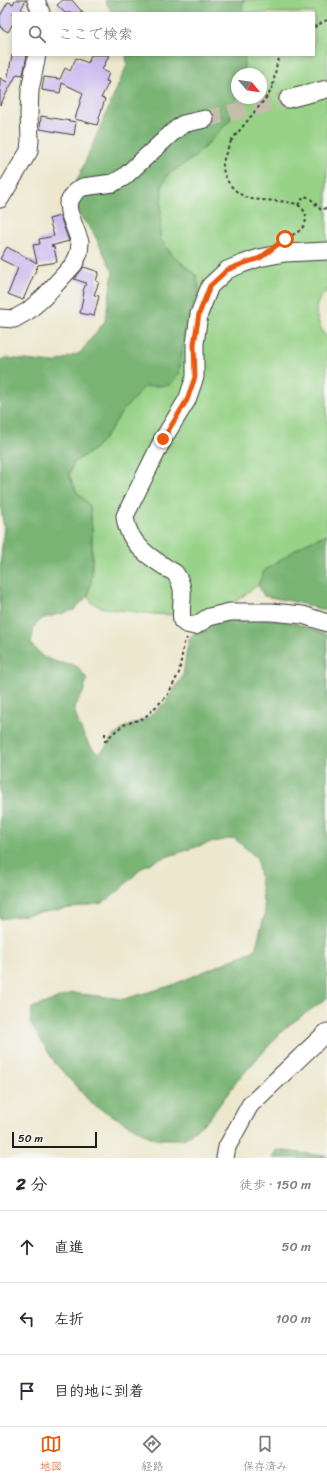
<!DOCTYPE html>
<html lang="ja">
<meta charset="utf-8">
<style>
:root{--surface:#fff;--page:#f2f2f3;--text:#2b2b33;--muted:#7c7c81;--line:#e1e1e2;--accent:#ea580c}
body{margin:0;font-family:Sriracha,"Klee One",sans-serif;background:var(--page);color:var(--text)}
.compass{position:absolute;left:231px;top:68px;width:36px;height:36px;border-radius:50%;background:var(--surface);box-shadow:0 2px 6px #0003;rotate:119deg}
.scale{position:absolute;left:12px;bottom:10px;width:85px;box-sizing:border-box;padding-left:4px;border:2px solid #1c1c1c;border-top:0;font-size:11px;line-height:14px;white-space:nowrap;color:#1c1c1c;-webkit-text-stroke:3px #f6f6f2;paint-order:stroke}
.stop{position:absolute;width:12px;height:12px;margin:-9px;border:3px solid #ea580c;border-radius:50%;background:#fff}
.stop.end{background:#ea580c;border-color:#fff;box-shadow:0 1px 4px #0008}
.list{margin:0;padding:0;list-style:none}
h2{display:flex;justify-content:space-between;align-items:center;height:52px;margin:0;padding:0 16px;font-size:17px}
h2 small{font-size:13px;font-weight:400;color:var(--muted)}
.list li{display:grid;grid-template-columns:26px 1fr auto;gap:12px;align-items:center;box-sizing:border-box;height:72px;padding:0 16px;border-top:1px solid var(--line)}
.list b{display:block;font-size:15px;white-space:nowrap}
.list em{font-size:13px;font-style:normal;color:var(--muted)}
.icon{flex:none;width:22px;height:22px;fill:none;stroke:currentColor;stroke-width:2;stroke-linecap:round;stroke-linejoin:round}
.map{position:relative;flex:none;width:327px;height:1158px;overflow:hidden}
.search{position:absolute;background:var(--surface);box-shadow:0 2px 6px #0003;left:12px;right:12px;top:12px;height:44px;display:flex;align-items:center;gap:10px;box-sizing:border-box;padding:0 14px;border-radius:0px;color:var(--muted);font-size:15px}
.sheet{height:268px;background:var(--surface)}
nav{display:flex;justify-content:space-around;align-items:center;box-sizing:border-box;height:56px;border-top:1px solid var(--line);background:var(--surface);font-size:11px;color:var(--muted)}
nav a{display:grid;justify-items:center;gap:2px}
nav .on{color:var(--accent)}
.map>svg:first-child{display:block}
.green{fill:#97d287;stroke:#5a7752}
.forest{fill:#79b474;stroke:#4a6848}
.building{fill:#cbb9ef}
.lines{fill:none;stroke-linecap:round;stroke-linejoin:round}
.minor-tunnel{stroke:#c2beaa;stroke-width:17;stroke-dasharray:17 8;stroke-linecap:butt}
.minor-casing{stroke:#3b3a37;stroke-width:19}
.path{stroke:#3b3a37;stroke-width:2;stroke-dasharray:3 3;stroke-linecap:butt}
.minor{stroke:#fff;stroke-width:17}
.path-bridge{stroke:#3b3a37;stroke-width:2;stroke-dasharray:3 3;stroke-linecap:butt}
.route{stroke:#ea580c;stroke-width:5}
</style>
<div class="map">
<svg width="327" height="1158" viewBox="0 0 327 1158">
<rect width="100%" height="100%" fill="#f6f6f2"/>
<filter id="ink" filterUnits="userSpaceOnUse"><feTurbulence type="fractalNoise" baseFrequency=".025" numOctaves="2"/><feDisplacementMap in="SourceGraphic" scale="8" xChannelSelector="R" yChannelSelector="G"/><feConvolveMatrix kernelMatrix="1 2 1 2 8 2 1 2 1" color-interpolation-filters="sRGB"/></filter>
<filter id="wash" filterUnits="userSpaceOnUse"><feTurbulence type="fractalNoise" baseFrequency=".012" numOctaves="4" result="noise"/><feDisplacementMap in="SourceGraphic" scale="16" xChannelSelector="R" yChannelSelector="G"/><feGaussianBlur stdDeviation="0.9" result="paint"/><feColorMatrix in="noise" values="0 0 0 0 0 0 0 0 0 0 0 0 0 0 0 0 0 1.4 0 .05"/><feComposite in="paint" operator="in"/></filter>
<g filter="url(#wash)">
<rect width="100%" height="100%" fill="#ece7cd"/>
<!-- green -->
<path class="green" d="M245,0h82v291c-19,16 -9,31 0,49v194l-21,9 -42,28 -6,14 -27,20 -38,11 -39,-2 -51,-6 -11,-5 -4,-7 4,-20v-46l-2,-24 -14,-15 -7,-16 5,-13 15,-9 15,-14 18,-27 22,-25 26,-2 9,-11 7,-49 13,-36 -3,-14 -23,-19 -13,-18 2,-52 6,-12 27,-17 35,-37 7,-24v2h24v-24h-18l2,-19h69v-42h-71l-1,-7z"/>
<!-- forest -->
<g class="forest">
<polygon points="105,0 245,0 242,6 243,13 112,13"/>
<path d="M126,55h119l-2,19h-6v22l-7,24 -35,37 -27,17 -6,12 -2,52 13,18 23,19 3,15 -13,35 -7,49 -9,11 -26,2 -22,25 -18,27 -15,14 -15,9 -5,13 7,16 14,15 2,24v46l-4,20 -14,14 -33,9 -7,8 -3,17 12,13 17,6 11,1 7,3 9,12 -4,14 -9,14c2,13 13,40 24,46l4,-2 10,-13 12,-10 23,-10 18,-15 18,-27 3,-21 3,-15 9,-10 13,-9 44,-4 43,7 29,11v363l-42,30 -48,53 -29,39 -24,19h-30l-62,-35 -37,-41 -25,-40 2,-15 40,-15 52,6 46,-13 85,-36 10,-37 -8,-55 -23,-20 -26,5 -51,17 -13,6 -23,23 -18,14 -103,16v-352l4,-39 -4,-26v-142l6,-2 47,5 27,-10 25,-32 8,-49 -20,-40 -13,-16 -7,-26 54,-125z"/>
<polygon points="327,534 327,611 295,602 264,596 258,585 264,571 306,543"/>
<polygon points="276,1150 326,1156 327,1158 272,1158"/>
</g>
<g id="blocks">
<!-- building -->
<g class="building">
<polygon points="15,0 26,0 21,9 28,13 13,13 13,23 8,32 0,27 0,16 8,2 13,4"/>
<polygon points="63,0 72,0 83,13 65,13 57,5"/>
<polygon points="12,55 27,55 23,75 17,74 0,105 0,78 7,82"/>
<polygon points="91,55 109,55 102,70 109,73 106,81 109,82 101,98 105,99 97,125 75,119 83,93 62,83 60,93 42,90 44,77 60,79 65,68 70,71 76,58 88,63"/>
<polygon points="41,116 76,122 74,135 40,129"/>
<polygon points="60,216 69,241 51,246 54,247 57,262 38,265 23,300 8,294 18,268 0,259 7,247 37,263 33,245 40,244 39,239 54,236 49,219"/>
<polygon points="84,267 99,272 96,281 99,282 94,295 99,296 94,316 80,313 84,292 83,291 86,283 74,279"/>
</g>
</g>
</g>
<g filter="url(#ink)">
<use href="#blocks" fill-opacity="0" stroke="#3b3a37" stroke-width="1"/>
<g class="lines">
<!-- minor-tunnel -->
<polyline class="minor-tunnel" points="205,119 288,99"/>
<!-- minor casing -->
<g class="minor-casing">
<g id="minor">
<polyline points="36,0 41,13"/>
<polyline points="288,99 327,89"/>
<polyline points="0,199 29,151 30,140 29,114 30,90 37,55"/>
<path d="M327,251l-42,2 -26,5 -17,6 -15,6 -17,16 -11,28 -4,30v33l-8,23 -24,39 -38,77c2,28 28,44 50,57 13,18 4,28 7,48l4,3 9,2 14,-9 21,-5h41l32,3 24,8"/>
<polyline points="0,318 14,319 28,311 44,297 74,264 79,253 80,242 69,212 68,203 76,191 83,187 113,183 124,177 173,132 183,124 205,119"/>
<polyline points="225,1158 227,1147 250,1105 327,1032"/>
</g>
</g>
<!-- path -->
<g class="path">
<polyline points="314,27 327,20"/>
<polyline points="273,85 277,63 281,55"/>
<path d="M231,141c-3,7 -7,15 -8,23 -1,16 14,32 29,35 13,2 27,1 40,4 12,2 19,15 10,25 -4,5 -10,7 -15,10"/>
<polyline points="298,205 303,198 305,196 310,198 321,210 322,210 327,207"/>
<polyline points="105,733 105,743 110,736 123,725 144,718 167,696 179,673 184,643 187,638"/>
</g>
<!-- minor -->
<use href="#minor" class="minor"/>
<!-- path-bridge -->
<polyline class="path-bridge" points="231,141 269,94 273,85"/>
</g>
</g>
<g class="lines" filter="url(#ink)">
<!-- route -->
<polyline class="route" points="163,439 187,400 195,377 194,344 199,314 210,286 227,270 242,264 260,258 285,239"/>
</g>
</svg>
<svg class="compass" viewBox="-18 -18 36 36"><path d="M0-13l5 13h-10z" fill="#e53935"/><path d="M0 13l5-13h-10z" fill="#7c7c81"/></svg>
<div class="scale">50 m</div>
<div class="stop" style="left:285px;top:239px"></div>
<div class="stop end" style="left:163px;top:439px"></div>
<div class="search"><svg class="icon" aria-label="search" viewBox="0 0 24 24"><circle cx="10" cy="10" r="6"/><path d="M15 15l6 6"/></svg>ここで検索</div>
</div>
<section class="sheet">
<h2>2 分<small>徒歩 · 150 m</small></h2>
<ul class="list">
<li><svg class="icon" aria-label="ahead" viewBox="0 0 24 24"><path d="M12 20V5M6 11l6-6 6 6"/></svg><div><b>直進</b></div><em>50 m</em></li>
<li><svg class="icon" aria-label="left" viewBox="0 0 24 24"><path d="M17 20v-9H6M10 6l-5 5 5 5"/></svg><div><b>左折</b></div><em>100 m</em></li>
<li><svg class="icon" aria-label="arrive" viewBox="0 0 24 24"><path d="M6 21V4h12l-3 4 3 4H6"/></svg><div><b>目的地に到着</b></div></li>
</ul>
</section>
<nav>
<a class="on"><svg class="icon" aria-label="map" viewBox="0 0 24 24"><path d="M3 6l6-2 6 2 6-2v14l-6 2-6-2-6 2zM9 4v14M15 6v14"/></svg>地図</a>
<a><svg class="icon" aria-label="directions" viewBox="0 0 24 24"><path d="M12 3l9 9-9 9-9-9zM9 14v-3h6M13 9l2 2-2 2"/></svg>経路</a>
<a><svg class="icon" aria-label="saved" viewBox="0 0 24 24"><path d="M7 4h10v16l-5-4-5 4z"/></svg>保存済み</a>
</nav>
